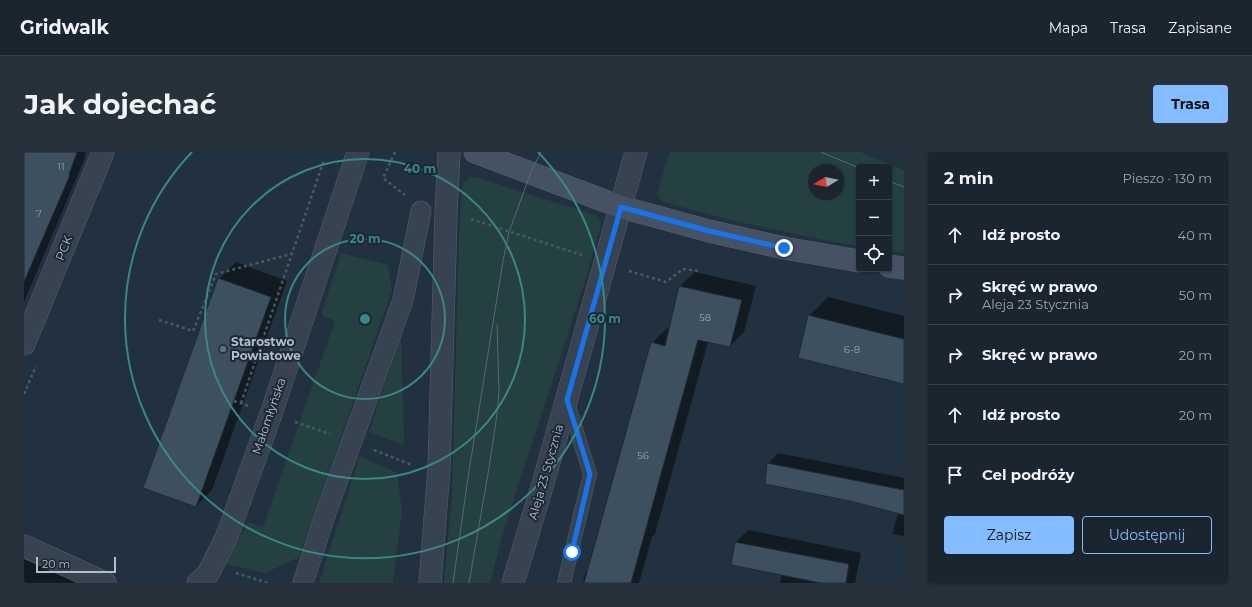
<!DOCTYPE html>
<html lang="pl">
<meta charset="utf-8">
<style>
:root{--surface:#1a2530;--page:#27313c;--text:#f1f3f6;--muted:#9fa5ab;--line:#38424c;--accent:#83bdff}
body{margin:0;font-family:Montserrat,sans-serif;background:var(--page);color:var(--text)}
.controls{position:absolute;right:12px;top:12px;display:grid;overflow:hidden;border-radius:4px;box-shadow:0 1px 3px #0004}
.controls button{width:36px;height:36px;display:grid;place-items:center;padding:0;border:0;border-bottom:1px solid var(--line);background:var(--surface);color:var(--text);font:20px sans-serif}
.compass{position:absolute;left:784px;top:12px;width:36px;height:36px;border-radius:50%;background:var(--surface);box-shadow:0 1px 3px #0004;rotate:260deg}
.scale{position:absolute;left:12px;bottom:10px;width:80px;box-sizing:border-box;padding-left:4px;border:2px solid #b3becb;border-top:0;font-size:11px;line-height:14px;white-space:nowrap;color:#b3becb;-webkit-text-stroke:3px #1c2835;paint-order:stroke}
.stop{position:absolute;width:12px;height:12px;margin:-9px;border:3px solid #1a73e8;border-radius:50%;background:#fff}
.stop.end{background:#1a73e8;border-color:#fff;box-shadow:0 1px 4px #0008}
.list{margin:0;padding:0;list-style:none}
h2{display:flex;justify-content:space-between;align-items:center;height:52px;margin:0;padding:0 16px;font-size:17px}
h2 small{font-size:13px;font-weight:400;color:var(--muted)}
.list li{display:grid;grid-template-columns:26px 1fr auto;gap:12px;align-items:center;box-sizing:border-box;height:60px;padding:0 16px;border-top:1px solid var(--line)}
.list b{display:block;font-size:15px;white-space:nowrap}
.list p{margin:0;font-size:13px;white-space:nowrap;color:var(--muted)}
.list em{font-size:13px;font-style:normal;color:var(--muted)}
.actions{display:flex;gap:8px;padding:12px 16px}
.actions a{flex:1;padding:9px 0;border:1px solid var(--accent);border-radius:4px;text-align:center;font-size:14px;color:var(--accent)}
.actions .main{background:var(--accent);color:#111}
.icon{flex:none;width:22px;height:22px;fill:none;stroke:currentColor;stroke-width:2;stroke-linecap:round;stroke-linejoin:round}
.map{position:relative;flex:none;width:880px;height:431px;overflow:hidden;border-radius:4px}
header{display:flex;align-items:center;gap:24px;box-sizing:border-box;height:56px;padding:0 20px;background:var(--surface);border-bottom:1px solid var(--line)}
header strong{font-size:19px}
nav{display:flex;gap:22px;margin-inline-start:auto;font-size:14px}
.intro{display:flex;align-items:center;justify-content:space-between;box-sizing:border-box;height:96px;padding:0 24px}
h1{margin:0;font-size:28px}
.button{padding:10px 18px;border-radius:4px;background:var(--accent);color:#111;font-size:14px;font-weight:700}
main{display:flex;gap:24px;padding:0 24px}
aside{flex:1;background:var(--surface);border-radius:4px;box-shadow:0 1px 3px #0004}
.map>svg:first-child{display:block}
.green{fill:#244041;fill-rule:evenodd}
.shadow{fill:#0007}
.building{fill:#3e505f;stroke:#1e2a37}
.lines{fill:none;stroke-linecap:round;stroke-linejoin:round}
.service-casing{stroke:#55616e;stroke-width:14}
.pedestrian-casing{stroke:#55616e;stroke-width:21}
.minor-casing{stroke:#55616e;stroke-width:23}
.tertiary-casing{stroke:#55616e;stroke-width:23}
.secondary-casing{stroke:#55616e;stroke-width:23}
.path{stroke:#425d5e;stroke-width:2.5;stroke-dasharray:3 3;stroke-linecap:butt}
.service{stroke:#374350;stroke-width:13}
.pedestrian{stroke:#374350;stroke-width:20}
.minor{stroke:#374350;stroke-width:22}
.tertiary{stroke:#374350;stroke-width:22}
.secondary{stroke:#445263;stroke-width:22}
.tram{stroke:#586777;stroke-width:1}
.route{stroke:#1a73e8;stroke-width:5}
.ring{fill:none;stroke:#388885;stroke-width:2}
.service-dot{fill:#5c6f8a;stroke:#1c2835;stroke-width:1.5}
.labels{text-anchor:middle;stroke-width:4;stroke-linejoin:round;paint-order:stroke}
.number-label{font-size:10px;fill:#96a2b0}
.street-label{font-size:12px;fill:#b3becb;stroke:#1c2835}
.poi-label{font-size:12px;font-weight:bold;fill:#b3becb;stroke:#1c2835;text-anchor:start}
.centre{fill:#388885;stroke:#1c2835;stroke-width:2}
.ring-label{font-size:12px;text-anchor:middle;font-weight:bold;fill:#388885;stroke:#1c2835;stroke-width:4;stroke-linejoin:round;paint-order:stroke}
</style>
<header>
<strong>Gridwalk</strong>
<nav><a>Mapa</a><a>Trasa</a><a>Zapisane</a></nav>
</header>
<div class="intro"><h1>Jak dojechać</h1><a class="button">Trasa</a></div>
<main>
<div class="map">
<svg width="880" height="431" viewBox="0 0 880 431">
<rect width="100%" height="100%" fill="#223140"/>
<!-- green -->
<g class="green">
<path d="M646,0h190l44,18v83l-15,-2v-84h-30v79l-31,-5 -97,-21 -68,-18 -4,-4 -2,-5zM790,18h24v24h-24z"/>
<polygon points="446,25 452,25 573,64 577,72 563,123 482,371 466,431 420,431 428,341 435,85 438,35 439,31"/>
<polygon points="317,101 364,113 368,138 275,405 241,421 202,412 224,370 239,375 311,169 297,163"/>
<polygon points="377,182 380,293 345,280"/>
<polygon points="336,304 373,321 378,359 369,431 295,431"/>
</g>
<!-- shadow -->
<g class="shadow">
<polygon points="3,0 62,0 60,8 0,150 0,7"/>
<polygon points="212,110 263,129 188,338 172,354 195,127"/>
<polygon points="671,120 732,134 720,180 706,194 684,190 631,382 628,385 615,431 559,431 561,421 564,418 628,191 643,176 646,177 656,134"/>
<polygon points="804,145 880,164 880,231 785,164"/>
<polygon points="754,301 880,326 880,384 868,382 874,361 744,312"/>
<polygon points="724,378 837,401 831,431 756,431 758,422 708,412 712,390"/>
<polygon points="0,400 59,431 0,431"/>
</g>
<!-- building -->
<g class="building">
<polygon points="0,0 53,0 45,23 46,23 0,130"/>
<polygon points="194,126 247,145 172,355 119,336"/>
<polygon points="655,134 718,148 706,195 674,188 607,431 560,431 627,190 641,194"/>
<polygon points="784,163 880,187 880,232 774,206"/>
<polygon points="743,311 880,338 880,363 826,349 741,332"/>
<polygon points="711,390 825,412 822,431 797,431 707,413"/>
</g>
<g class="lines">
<!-- service casing -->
<g class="service-casing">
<polyline id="service" points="540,431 566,322 544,251"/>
</g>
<!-- pedestrian casing -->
<g class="pedestrian-casing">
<polyline id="pedestrian" points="279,431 300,366 379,148 397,59"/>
</g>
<!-- minor casing -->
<g class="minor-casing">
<g id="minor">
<polyline points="0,192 79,0"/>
<polyline points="0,394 81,431"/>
<polyline points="174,431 184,422 203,384 247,262 334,0"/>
</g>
</g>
<!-- tertiary casing -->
<g class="tertiary-casing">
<g id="tertiary">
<polyline points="406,431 415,316 422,61 425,0"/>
<polyline points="489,431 520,328 612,0"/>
</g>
</g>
<!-- secondary casing -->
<g class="secondary-casing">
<g id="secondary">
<polyline points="451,0 597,55 685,79 760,96 835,109"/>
<polyline points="865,114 880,116"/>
</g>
</g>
<!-- path -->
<g class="path">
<polyline points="371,0 359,26 381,43"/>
<polyline points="447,67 558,103"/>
<polyline points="605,119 642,130 659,117 675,119"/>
<polyline points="135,168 169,179 192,122 267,102"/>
<polyline points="0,242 12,214"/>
<polyline points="210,249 225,254"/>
<polyline points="217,251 300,8"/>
<polyline points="271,270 306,282"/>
<polyline points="350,298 388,313"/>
<polyline points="212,421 244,431"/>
</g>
<!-- service -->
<use href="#service" class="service"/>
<!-- pedestrian -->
<use href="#pedestrian" class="pedestrian"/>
<!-- minor -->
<use href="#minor" class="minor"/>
<!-- tertiary -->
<use href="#tertiary" class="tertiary"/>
<!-- secondary -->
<use href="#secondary" class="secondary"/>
<!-- tram -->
<g class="tram">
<polyline points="797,0 835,16"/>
<polyline points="865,29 880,35"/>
<polyline points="429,431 445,319 479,109 485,80 507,20 517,0"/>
<polyline points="445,431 465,316 473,262 475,240 473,173"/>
</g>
</g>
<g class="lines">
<!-- route -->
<polyline class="route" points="548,400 566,322 543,248 597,55 685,79 760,96"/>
</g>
<!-- distance rings -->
<g class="ring">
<circle cx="341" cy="167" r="80"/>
<circle cx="341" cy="167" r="160"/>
<path d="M514 0A240 240 0 1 1 168 0"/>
</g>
<!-- markers -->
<circle class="service-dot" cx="199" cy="197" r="4"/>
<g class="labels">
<!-- number labels -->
<g class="number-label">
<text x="37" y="18">11</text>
<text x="15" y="65">7</text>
<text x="681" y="169">58</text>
<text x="828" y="201">6-8</text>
<text x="619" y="307">56</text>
</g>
<!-- street labels -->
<g class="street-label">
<text transform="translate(40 96) rotate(-68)" y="4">PCK</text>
<text transform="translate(245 264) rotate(-71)" y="4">Małomłyńska</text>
<text transform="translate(522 320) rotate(-74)" y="4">Aleja 23 Stycznia</text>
</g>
<!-- poi labels -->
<g class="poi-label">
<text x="207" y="194">Starostwo<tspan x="207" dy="14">Powiatowe</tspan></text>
</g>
</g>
<circle cx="341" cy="167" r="6" class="centre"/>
<g class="ring-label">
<text x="396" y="21">40 m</text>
<text x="341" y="91">20 m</text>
<text x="581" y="171">60 m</text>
</g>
</svg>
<div class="controls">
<button>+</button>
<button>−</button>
<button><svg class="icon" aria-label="locate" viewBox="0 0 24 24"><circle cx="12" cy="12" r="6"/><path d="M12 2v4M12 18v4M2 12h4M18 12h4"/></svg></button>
</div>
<svg class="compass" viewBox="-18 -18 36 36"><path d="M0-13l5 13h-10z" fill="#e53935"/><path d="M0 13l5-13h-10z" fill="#9fa5ab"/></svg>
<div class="scale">20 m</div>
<div class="stop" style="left:548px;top:400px"></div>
<div class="stop end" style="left:760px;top:96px"></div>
</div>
<aside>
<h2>2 min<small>Pieszo · 130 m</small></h2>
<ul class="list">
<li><svg class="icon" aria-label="ahead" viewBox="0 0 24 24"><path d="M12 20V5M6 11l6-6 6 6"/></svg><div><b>Idź prosto</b></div><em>40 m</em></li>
<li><svg class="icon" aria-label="right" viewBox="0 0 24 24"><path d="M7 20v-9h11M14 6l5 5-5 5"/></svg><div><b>Skręć w prawo</b><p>Aleja 23 Stycznia</p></div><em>50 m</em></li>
<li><svg class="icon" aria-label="right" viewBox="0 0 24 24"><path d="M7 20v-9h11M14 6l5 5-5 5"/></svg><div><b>Skręć w prawo</b></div><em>20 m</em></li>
<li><svg class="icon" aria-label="ahead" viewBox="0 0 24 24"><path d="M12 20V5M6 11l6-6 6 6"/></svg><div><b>Idź prosto</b></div><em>20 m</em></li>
<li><svg class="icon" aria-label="arrive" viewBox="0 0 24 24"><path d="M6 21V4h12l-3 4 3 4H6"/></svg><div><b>Cel podróży</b></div></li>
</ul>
<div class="actions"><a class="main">Zapisz</a><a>Udostępnij</a></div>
</aside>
</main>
